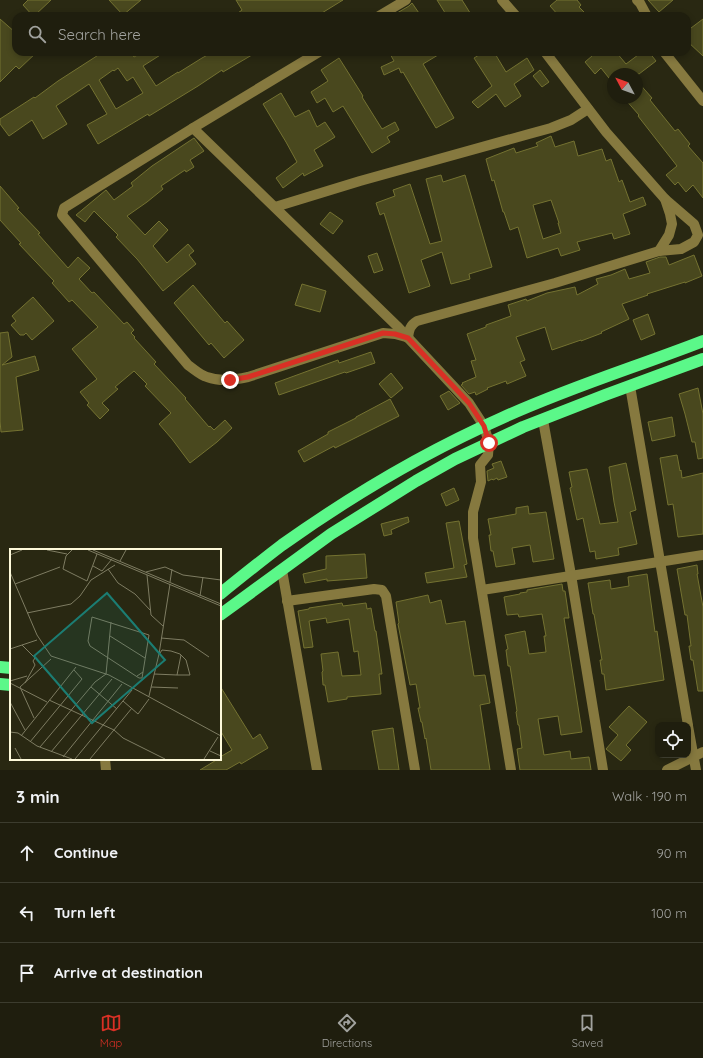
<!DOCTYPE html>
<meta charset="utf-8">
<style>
:root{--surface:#1f1e0e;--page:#272717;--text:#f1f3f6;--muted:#a1a29e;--line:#3c3c2e;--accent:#d93025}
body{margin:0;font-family:Quicksand,sans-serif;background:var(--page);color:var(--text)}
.controls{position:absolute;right:12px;bottom:12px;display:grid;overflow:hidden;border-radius:8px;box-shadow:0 2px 6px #0003}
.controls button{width:36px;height:36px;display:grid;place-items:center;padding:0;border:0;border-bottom:1px solid var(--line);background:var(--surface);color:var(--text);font:20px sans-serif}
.compass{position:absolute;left:607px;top:68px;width:36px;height:36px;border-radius:50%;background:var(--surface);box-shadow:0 2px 6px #0003;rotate:311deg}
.stop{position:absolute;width:12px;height:12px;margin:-9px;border:3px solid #d93025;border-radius:50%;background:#fff}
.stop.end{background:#d93025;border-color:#fff;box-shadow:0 1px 4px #0008}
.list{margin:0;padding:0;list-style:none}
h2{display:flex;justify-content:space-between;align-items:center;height:52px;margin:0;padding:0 16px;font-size:17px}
h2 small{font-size:13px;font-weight:400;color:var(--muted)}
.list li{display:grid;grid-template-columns:26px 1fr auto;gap:12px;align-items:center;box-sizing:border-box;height:60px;padding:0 16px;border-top:1px solid var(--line)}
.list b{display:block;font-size:15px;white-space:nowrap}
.list em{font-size:13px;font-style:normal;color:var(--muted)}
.icon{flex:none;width:22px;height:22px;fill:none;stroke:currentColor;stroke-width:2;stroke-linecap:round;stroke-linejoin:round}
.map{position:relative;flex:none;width:703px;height:770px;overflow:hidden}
.search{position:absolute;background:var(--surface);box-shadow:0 2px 6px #0003;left:12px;right:12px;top:12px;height:44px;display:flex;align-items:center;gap:10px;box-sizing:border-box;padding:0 14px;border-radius:12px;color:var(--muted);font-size:15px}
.sheet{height:232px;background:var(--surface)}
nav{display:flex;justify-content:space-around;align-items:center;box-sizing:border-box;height:56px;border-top:1px solid var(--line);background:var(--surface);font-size:11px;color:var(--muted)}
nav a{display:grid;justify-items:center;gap:2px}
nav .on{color:var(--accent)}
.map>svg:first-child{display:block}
.building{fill:#49481e;stroke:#747231;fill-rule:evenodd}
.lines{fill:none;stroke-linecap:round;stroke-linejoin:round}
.minor{stroke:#86793f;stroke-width:10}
.highway{stroke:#5bf889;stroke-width:12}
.route{stroke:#d93025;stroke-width:5}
.inset-road{fill:none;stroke:#7e7c62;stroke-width:1}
.view{fill:#1b7d73;fill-opacity:0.15;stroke:#1b7d73;stroke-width:2}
.inset-edge{fill:none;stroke:#fefadb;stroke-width:2}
</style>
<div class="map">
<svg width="703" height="770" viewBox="0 0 703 770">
<rect width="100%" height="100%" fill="#292812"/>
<!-- building -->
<g class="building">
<polygon points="28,0 51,0 34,16 33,16 23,5"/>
<polygon points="109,0 141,0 123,15"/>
<polygon points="236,0 343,0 317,16 234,16 242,10"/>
<polygon points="437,0 462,0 472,16 447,16"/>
<polygon points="557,0 577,0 581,5 579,7 588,16 559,16 550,6"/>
<polygon points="648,0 673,0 659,12"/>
<polygon points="412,3 421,16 392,16 409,6"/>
<polygon points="0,19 16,33 16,52 37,52 19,69 16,66 0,82"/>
<polygon points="703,19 703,56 687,41 687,31"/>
<path d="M103,52h27l4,5 9,-5h22l-22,14 13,20 22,-14v1l24,-15 11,-6h44l-34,20 -1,-2 -24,16 -49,30 -1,-2 -50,30 -11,-19 20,-11 -18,-30 -33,22 11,18 -24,15 -11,-19 -23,16 -9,-12v-5l34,-22 1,1 23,-17zM118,68l9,13 6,-4 10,16 -27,16 -17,-29 14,-10 1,1z"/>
<polygon points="389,52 443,52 423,64 454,118 436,128 403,72 401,73 399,68 384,75 381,67 394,61"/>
<polygon points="484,52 494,52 506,72 527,58 534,70 514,84 521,96 505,107 496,94 478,108 472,102 492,86 474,58"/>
<polygon points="588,52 616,52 626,64 642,52 649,52 656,61 639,74 613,74 613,83 601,68 595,74 585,62 592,56"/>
<polygon points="339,58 363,96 362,97 382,129 395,122 399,130 387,137 390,142 372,153 343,106 333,112 325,98 317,103 311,92 328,81 321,70"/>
<polygon points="540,70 549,82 542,87 533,76"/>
<polygon points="637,81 652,98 650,100 675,131 678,129 690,144 688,146 703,163 703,198 693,185 686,192 678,182 675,185 666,175 677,166 638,116 639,115 624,98 637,98"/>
<polygon points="281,93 295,117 309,110 317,127 325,122 335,137 314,150 323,166 304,176 303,173 283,188 276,178 297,162 286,142 263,104"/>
<path d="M551,136l4,11 19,-6 4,15 24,-7 4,12 5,-2 8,23 3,-2 8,22 13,-5 3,8 -23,9 7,20 -16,5 -2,-6 -35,9 3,8 -19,6 -3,-8 -31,10 -9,-31 -8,3 -6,-18h-1l-9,-32 -2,1 -6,-22 28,-11 2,5 22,-7 -2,-3zM551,200l8,23h-1l3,10 -18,6 -10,-34z"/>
<polygon points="194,138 204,151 190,160 194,167 186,172 185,170 161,186 163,189 147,202 127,216 145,235 159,221 168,230 153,246 167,263 188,244 194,251 189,255 196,264 163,291 137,259 116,237 118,235 94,211 85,222 76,215 106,190 114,200 133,186 131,183 152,166"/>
<polygon points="441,175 443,182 465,175 492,267 469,274 470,279 451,284 442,252 421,260 430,286 409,293 384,213 380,215 376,203 395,196 393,190 410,184 430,244 442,241 426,179"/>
<polygon points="0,186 19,208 17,209 40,233 38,234 68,268 78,257 90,268 79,279 92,293 94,292 124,324 127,322 134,330 131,333 135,337 134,338 156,362 154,364 186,398 185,399 209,427 210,426 214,430 225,420 232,428 217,442 190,463 172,439 159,424 171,413 145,386 147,384 134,371 115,387 118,389 102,403 109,410 100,419 87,405 89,403 80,392 97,379 72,349 98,327 72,300 69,302 52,283 54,281 19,244 21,243 0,220"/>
<polygon points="330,212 343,221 333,234 320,224"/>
<polygon points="377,253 383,270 374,273 368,256"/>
<polygon points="694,255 702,276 685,283 685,282 647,294 648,295 622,304 629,319 601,332 602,333 581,341 581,340 552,350 545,327 516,337 525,360 520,362 526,376 507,384 506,381 487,388 488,389 476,395 475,392 469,394 461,385 463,384 462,383 476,377 471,361 476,360 467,334 486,327 486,325 511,316 508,305 526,299 527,301 547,293 575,287 577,295 598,284 596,279 611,275 625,269 629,279 650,273 646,262 660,257 666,257 669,265"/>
<polygon points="302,284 326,291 320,312 295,305"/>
<polygon points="193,285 225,323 227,321 244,340 224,358 211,343 209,345 174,303"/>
<polygon points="33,297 54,321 32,340 26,333 24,335 20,335 11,325 16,321 12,316"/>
<polygon points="648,314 655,334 641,340 633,320"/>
<polygon points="8,332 12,357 2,365 35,356 39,370 16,377 23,430 1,432 0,421 0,333"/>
<polygon points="371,352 375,363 346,373 345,372 279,395 275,383 338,360 339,363"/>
<polygon points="391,373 403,388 391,398 379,384"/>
<polygon points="698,388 703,414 703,458 698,459 695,442 692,442 685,414 679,394"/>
<polygon points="449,391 460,403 448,410 440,396"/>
<polygon points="390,399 399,416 335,448 334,446 304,462 298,451 328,434 328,432 356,418 356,417"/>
<polygon points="672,417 675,436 652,441 648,422"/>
<polygon points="677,455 680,471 681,470 682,478 703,473 703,534 678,537 673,504 668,505 660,458"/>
<polygon points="501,461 507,477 498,480 497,478 493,480 492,479 488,481 487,471 494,468 492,464"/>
<polygon points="626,463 636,510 630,512 637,544 618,548 619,555 596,559 595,551 590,552 583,518 577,520 570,488 572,487 569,472 587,469 600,524 618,522 614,502 609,467"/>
<polygon points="454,488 459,500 446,506 441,494"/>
<polygon points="528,506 529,514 546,512 554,559 533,562 530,545 512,548 515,564 496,567 493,551 491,551 489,535 491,535 488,519 516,514 516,508"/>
<polygon points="408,517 409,522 391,530 392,534 384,536 381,524"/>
<polygon points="459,521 467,564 464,565 467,577 427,583 425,573 454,568 446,523"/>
<polygon points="365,554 367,578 327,581 327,579 305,583 303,574 326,569 326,556"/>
<polygon points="697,565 698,574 697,574 703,607 703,691 698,691 693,660 691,660 689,646 691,646 687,615 685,615 677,569"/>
<polygon points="647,574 655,632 657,631 664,680 606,690 604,674 602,674 600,660 602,660 594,614 593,614 588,583 610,580 611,589 629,586 628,577"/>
<polygon points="562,584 563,591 565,591 569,618 564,618 582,732 561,735 558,716 538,719 544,755 570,751 571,759 589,757 591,770 520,770 517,749 522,748 519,725 518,725 516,712 517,711 510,666 508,666 506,650 508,649 505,635 525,631 529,654 546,652 544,636 546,636 542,614 519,617 518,614 507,615 504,597 520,594 520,593 527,592 527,590"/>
<polygon points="428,595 430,603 441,600 446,624 465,621 474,676 485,675 490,703 480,705 490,770 431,770 426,738 425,739 422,722 421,722 418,708 420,708 416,684 410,685 398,624 399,623 396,602"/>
<polygon points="342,603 343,606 366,603 367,609 371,608 375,631 376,631 382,674 379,674 381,694 347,697 347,699 328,702 325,685 323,685 322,672 323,671 321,654 338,652 342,676 361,675 358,651 354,652 349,619 327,623 326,618 309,621 313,647 304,648 298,611 309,609 309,608"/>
<polygon points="220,686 253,739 260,734 268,748 241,764 240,762 226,770 200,770 218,759 220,759 220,757 232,750 220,730"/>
<polygon points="629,706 647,722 626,745 631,750 621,761 606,749 618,735 609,727"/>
<polygon points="393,728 399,770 379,770 372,731"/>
</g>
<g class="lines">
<!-- minor -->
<g class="minor">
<polyline points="502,0 516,16"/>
<polyline points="637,0 640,3 647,16"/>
<polyline points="379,16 406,0"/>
<path d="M319,52l-126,76 -129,80 -2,7 126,150c6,4 12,10 19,12 14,5 27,3 41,0l135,-44 12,1 11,3"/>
<polyline points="545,52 606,132 665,199 670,214 672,224 669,235 659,251"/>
<polyline points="664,52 703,101"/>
<polyline points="193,128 397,326 469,403 484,426 489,443 488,455 480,465 481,482 473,512 473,538 511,770"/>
<polyline points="275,207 360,181 529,134 551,128 571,120 588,109"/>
<path d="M408,338c1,-8 2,-13 9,-17l138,-38 104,-32 22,-2 13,-7 4,-7 -4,-11 -29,-25"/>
<polyline points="630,386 688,725"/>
<polyline points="543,420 571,575 603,770"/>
<polyline points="282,570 317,770"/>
<polyline points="482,590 703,555"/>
<polyline points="287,601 374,589 382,590 386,596 415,770"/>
<polyline points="688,726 696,770"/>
<polyline points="105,759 106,770"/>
<polyline points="667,770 703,752"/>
</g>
<!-- highway -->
<g class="highway">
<path d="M220,594c21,-17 41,-33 62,-49 69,-49 143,-93 220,-127 65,-30 134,-51 201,-77"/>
<polyline points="220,615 331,534 416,481 455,459 523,427 605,395 703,359"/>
<polyline points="0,667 11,668"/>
<polyline points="0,684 11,685"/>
</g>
</g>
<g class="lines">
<!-- route -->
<polyline class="route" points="230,380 248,377 383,333 395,334 408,338 469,403 484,426 489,443"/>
</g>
<!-- overview -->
<g transform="translate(10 549)">
<rect width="211" height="211" fill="#292812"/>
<path class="inset-road" d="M37,1l20,4M62,1l-6,6 -3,13 24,12 10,-27M78,1l133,56M83,1l128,54M0,6l12,-5M110,12l6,-11M83,17l9,5 10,-12M98,20l10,14 17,11 15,16M0,23l27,63 14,21 58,19 112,61M136,23l19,-5 18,8 38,5M137,26l4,40 12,11M160,33l2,-13M5,35l45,-17M190,47l3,-19M17,64l44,-9 9,-8 11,-16 24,-15M100,87l35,22M151,89l23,2 25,17M12,96l13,13 -2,3 2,4 -10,18M0,100l27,-9M150,104l2,-3 9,1 9,3 6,6 4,15h-13M144,125l23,1 4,-20M127,127l6,-4 6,-37 -57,-18 -4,24 2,5 49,32h3l1,-6M0,132l17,-5M0,134l37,19M10,138l31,-28M10,138l14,31M81,138l26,22M141,138l27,1M139,147l10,-42 11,-70M39,151l65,30 9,8 42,21M113,152l15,13 11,-15M0,153l15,28M0,183l8,1 19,13 35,13M11,187l55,-69M20,193l52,-63 -8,-9M30,198l55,-65 11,-8 5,-52M5,199l6,11M200,202l11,5M41,203l61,-73M53,208l59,-73M65,210l57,-69M80,210l42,-51M194,210l14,-22"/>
<path class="view" d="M97,44l58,67 -73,63 -58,-67z"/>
<rect width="211" height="211" class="inset-edge"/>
</g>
</svg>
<div class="controls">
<button><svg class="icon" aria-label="locate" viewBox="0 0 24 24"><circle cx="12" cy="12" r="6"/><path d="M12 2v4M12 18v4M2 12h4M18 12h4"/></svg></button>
</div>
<svg class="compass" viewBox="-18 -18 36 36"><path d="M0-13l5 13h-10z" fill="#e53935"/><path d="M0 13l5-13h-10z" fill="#a1a29e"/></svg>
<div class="stop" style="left:489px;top:443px"></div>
<div class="stop end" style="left:230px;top:380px"></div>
<div class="search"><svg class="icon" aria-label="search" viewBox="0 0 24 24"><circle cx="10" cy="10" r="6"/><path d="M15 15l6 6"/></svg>Search here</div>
</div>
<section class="sheet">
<h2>3 min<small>Walk · 190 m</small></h2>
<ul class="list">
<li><svg class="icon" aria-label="ahead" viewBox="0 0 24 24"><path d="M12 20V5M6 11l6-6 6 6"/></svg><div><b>Continue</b></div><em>90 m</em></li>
<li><svg class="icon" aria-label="left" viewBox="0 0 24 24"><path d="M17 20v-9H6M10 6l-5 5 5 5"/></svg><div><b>Turn left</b></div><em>100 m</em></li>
<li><svg class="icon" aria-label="arrive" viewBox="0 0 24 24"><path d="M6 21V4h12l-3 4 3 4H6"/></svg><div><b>Arrive at destination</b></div></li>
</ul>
</section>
<nav>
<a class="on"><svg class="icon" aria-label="map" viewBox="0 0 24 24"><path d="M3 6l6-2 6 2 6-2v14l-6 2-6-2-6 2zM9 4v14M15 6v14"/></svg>Map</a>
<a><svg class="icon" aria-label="directions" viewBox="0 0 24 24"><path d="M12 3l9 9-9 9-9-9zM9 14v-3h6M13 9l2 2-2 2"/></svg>Directions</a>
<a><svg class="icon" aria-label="saved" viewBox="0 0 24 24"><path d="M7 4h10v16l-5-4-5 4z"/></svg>Saved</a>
</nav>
